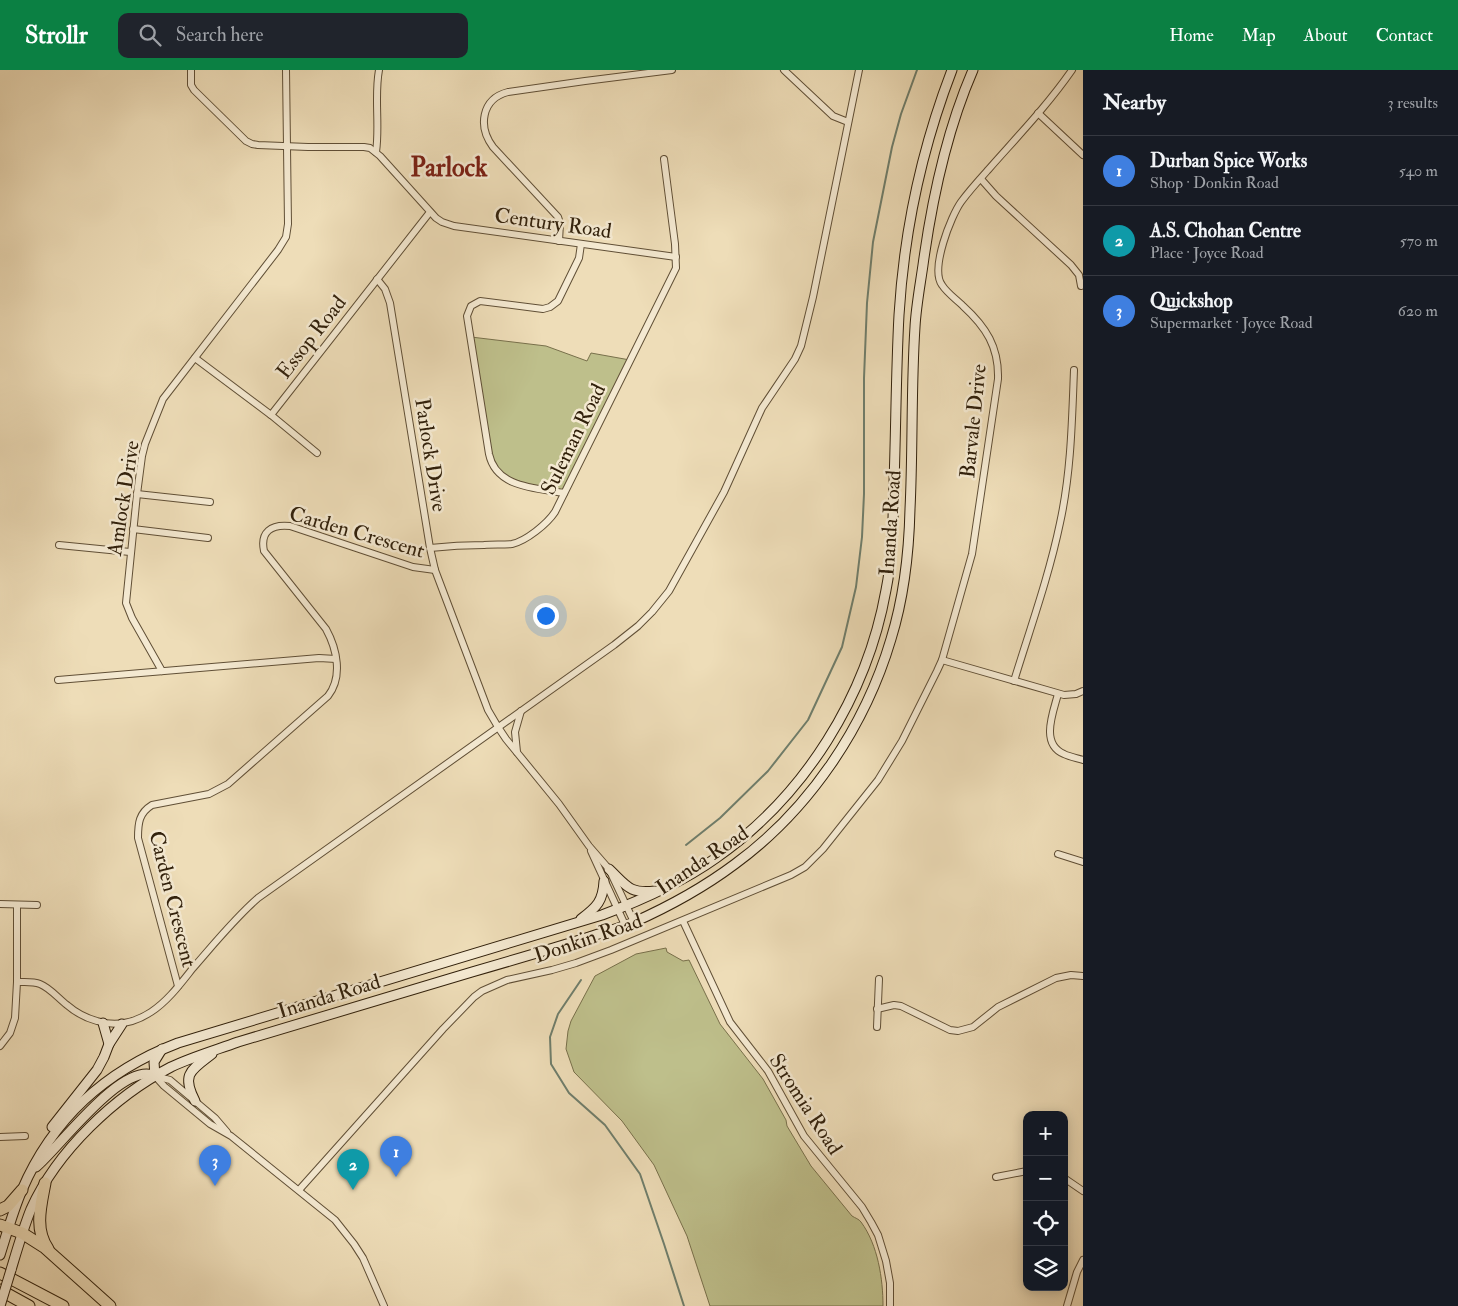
<!DOCTYPE html>
<meta charset="utf-8">
<style>
:root{--surface:#171b24;--page:#20242c;--text:#f1f3f6;--muted:#9ea1a6;--line:#363941;--accent:#0b8043}
body{margin:0;font-family:"IM FELL Double Pica",serif;background:var(--page);color:var(--text)}
.controls{position:absolute;right:15px;bottom:15px;display:grid;overflow:hidden;border-radius:10px;box-shadow:0 2px 12px #0003}
.controls button{width:45px;height:45px;display:grid;place-items:center;padding:0;border:0;border-bottom:1px solid var(--line);background:var(--surface);color:var(--text);font:25px sans-serif}
.you{position:absolute;left:545px;top:545px;width:18px;height:18px;margin:-12px;border:4px solid #fff;border-radius:50%;background:#1a73e8;box-shadow:0 0 0 8px #1a73e833}
.badge{display:grid;place-items:center;width:32px;height:32px;border-radius:50%;background:var(--accent);color:#fff;font-size:16px;font-weight:700}
.pin{position:absolute;translate:-50% -41px;filter:drop-shadow(0 1px 2px #0008)}
.pin::after{content:'';position:absolute;top:26px;width:18px;height:15px;background:inherit;clip-path:polygon(0 0,100% 0,50% 100%)}
.list{margin:0;padding:0;list-style:none}
h2{display:flex;justify-content:space-between;align-items:center;height:65px;margin:0;padding:0 20px;font-size:21px}
h2 small{font-size:16px;font-weight:400;color:var(--muted)}
.list li{display:grid;grid-template-columns:32px 1fr auto;gap:15px;align-items:center;box-sizing:border-box;height:70px;padding:0 20px;border-top:1px solid var(--line)}
.list b{display:block;font-size:19px;white-space:nowrap}
.list p{margin:0;font-size:16px;white-space:nowrap;color:var(--muted)}
.list em{font-size:16px;font-style:normal;color:var(--muted)}
.icon{flex:none;width:28px;height:28px;fill:none;stroke:currentColor;stroke-width:2;stroke-linecap:round;stroke-linejoin:round}
.map{position:relative;flex:none;width:1083px;height:1236px;overflow:hidden}
header{display:flex;align-items:center;gap:30px;box-sizing:border-box;height:70px;padding:0 25px;background:var(--accent);color:#fff}
header strong{font-size:24px}
nav{display:flex;gap:28px;margin-inline-start:auto;font-size:18px}
.search{width:350px;height:45px;background:var(--page);display:flex;align-items:center;gap:12px;box-sizing:border-box;padding:0 18px;border-radius:10px;color:var(--muted);font-size:19px}
main{display:flex}
aside{flex:1;background:var(--surface)}
.map>svg:first-child{display:block}
.green{fill:#bebf8b;stroke:#78704b}
.lines{fill:none;stroke-linecap:round;stroke-linejoin:round}
.stream{stroke:#6f7e6c;stroke-width:2}
.street-casing{stroke:#604f36;stroke-width:8}
.secondary-casing{stroke:#31200b;stroke-width:11}
.highway-casing{stroke:#31200b;stroke-width:13}
.street{stroke:#f4e9d1;stroke-width:6}
.secondary{stroke:#f4e9d1;stroke-width:9}
.highway{stroke:#eeddb8;stroke-width:11}
.secondary-bridge-casing{stroke:#31200b;stroke-width:11;stroke-linecap:butt}
.secondary-bridge{stroke:#f4e9d1;stroke-width:9}
.labels{text-anchor:middle;stroke-width:5;stroke-linejoin:round;paint-order:stroke}
.street-label{font-size:21px;fill:#31200b;stroke:#f4e9d1}
.district-label{font-size:26px;font-weight:bold;fill:#7a1f14;stroke:#f4e9d1}
</style>
<header>
<strong>Strollr</strong>
<div class="search"><svg class="icon" aria-label="search" viewBox="0 0 24 24"><circle cx="10" cy="10" r="6"/><path d="M15 15l6 6"/></svg>Search here</div>
<nav><a>Home</a><a>Map</a><a>About</a><a>Contact</a></nav>
</header>
<main>
<div class="map">
<svg width="1083" height="1236" viewBox="0 0 1083 1236">
<rect width="100%" height="100%" fill="#eeddb8"/>
<filter id="stains"><feTurbulence type="fractalNoise" baseFrequency=".004" numOctaves="4"/><feColorMatrix values="0 0 0 0 .2 0 0 0 0 .09 0 0 0 0 .02 0 0 0 .5 -.17"/></filter>
<radialGradient id="worn" r=".72"><stop offset=".6" stop-color="#630" stop-opacity="0"/><stop offset="1" stop-color="#630" stop-opacity=".3"/></radialGradient>
<!-- green -->
<g class="green">
<polygon points="471,267 546,276 587,291 591,283 630,290 564,422 530,415 507,407 494,395"/>
<path d="M666,878l1,4 16,9 6,-1 31,64 43,55 23,41 1,6 24,40 41,50c3,2 7,3 9,6 17,23 22,57 22,84h-173l-23,-70 -33,-71 -32,-44 -48,-49 -8,-23 2,-18 3,-10 24,-45 41,-22z"/>
</g>
<g class="lines">
<!-- stream -->
<g class="stream">
<polyline points="686,775 720,748 768,701 808,650 842,577 856,517 862,467 864,424 864,308 867,233 873,172 892,77 901,44 917,0"/>
<polyline points="581,910 558,944 550,967 551,994 569,1023 605,1055 640,1104 664,1174 684,1236"/>
</g>
<!-- street casing -->
<g class="street-casing">
<g id="street">
<polyline points="191,0 191,15 194,20 246,71 252,74 258,75 308,77 364,77 370,78 380,86 436,148 442,152 454,156 676,187"/>
<polyline points="784,0 833,46 848,52"/>
<polyline points="1038,43 1083,85"/>
<path d="M376,82c4,-27 -2,-55 3,-82"/>
<polyline points="981,109 996,126 1071,195 1079,205 1081,216"/>
<path d="M559,171l1,-18 -2,-6 -65,-70c-15,-20 -12,-48 15,-55l77,-11 87,-11"/>
<polyline points="377,209 385,219 390,233 430,478 435,500 488,640 498,657 506,669 559,734 589,776 609,799 634,852"/>
<polyline points="195,288 271,345 317,383"/>
<polyline points="271,345 430,142"/>
<path d="M564,423c-28,-5 -68,-5 -75,-39l-22,-138 4,-10 9,-5 63,8 7,-2 8,-6 21,-43 2,-14"/>
<polyline points="137,424 210,432"/>
<polyline points="133,459 208,468"/>
<polyline points="59,475 130,482"/>
<path d="M430,478c18,-2 36,-3 54,-3 9,-1 19,0 28,-1 14,-3 35,-20 43,-32l121,-244 -1,-24 -11,-85"/>
<polyline points="942,590 1064,625 1076,624 1083,621"/>
<polyline points="162,601 132,548 126,533 137,424 142,386 145,374 163,329 278,180 286,167 288,154 286,0"/>
<polyline points="58,610 319,588 336,589"/>
<path d="M1014,611c16,-52 35,-105 46,-158 11,-50 12,-102 14,-153"/>
<path d="M1058,624c-5,19 -18,50 6,60 6,3 13,4 19,6"/>
<polyline points="517,682 515,662 521,641"/>
<polyline points="591,781 625,855"/>
<polyline points="1058,784 1083,792"/>
<polyline points="0,834 37,835"/>
<polyline points="683,851 730,952 768,1001 804,1066 862,1137 871,1152 878,1165 886,1191 890,1213 890,1236"/>
<path d="M17,912c7,0 16,-1 23,2 10,4 18,14 27,21 8,7 19,13 30,16 19,6 37,2 54,-9 17,-11 30,-29 42,-44 21,-24 41,-49 65,-70l356,-253 24,-19 14,-14 17,-21 55,-99 38,-84 33,-49 6,-13 12,-49 46,-227"/>
<path d="M178,916l-40,-148c0,-15 1,-25 14,-33l57,-11 19,-10 100,-88c15,-19 9,-47 -2,-67l-62,-78c-4,-19 7,-27 26,-25l123,41 22,3"/>
<polyline points="877,939 894,935 901,936 950,960 958,961 973,957 998,937 1056,908 1071,905 1083,906"/>
<polyline points="877,957 879,909"/>
<polyline points="0,976 10,963 15,948 17,912 17,835"/>
<polyline points="155,1006 164,1016 210,1054 231,1066 335,1150 354,1174 363,1188 384,1236"/>
<polyline points="155,1006 170,1010 215,1048 227,1062"/>
<polyline points="0,1067 25,1066"/>
<polyline points="996,1107 1027,1101"/>
<polyline points="1064,1108 1083,1121"/>
<path d="M299,1120l144,-161 31,-32 8,-6 25,-11 45,-10 24,-7 35,-13 180,-75 14,-8 18,-18 55,-69 24,-39 35,-70 5,-11 30,-106 26,-175c1,-32 -12,-52 -35,-73 -7,-7 -16,-13 -21,-21 -12,-16 9,-69 19,-83 8,-11 18,-22 27,-32 29,-33 59,-64 84,-100"/>
<polyline points="1067,1236 1077,1202 1083,1190"/>
</g>
</g>
<!-- secondary casing -->
<g class="secondary-casing">
<g id="secondary">
<path d="M609,799c18,17 20,25 46,22"/>
<path d="M581,849c16,-12 22,-18 23,-38"/>
<polyline points="103,953 109,974"/>
<polyline points="155,1006 154,992 162,979"/>
<path d="M195,1031c-14,-27 -4,-31 17,-47"/>
<polyline points="52,1057 97,1000 104,987 109,974 122,954"/>
<path d="M36,1097c23,-19 87,-107 119,-91"/>
<path d="M0,1185c7,-22 13,-44 22,-65 31,-72 83,-119 156,-147l424,-128c40,-15 79,-32 114,-57 89,-62 151,-162 170,-268 7,-35 7,-72 8,-108 2,-55 2,-111 5,-167 5,-83 23,-167 53,-245"/>
<path d="M11,1200c6,-20 12,-41 20,-61 26,-58 84,-113 140,-142 21,-10 45,-17 67,-25 78,-23 156,-47 234,-70 38,-11 76,-22 114,-34 15,-5 31,-9 46,-15 36,-16 71,-35 103,-59 74,-54 130,-137 156,-225 13,-42 18,-87 19,-130 3,-61 1,-121 5,-182 1,-20 5,-41 8,-62 9,-66 23,-133 50,-195"/>
</g>
</g>
<!-- highway casing -->
<g class="highway-casing">
<g id="highway">
<path d="M45,1113c-4,22 -11,46 3,66"/>
<polyline points="0,1140 8,1136 22,1120"/>
<polyline points="0,1155 22,1163 44,1177 110,1236"/>
<polyline points="0,1203 63,1236"/>
<polyline points="0,1220 29,1236"/>
</g>
</g>
<!-- street -->
<use href="#street" class="street"/>
<!-- secondary -->
<use href="#secondary" class="secondary"/>
<!-- highway -->
<use href="#highway" class="highway"/>
<!-- secondary-bridge casing -->
<g class="secondary-bridge-casing">
<polyline id="secondary-bridge" points="0,1236 11,1200"/>
</g>
<!-- secondary-bridge -->
<use href="#secondary-bridge" class="secondary-bridge"/>
</g>
<g class="labels">
<!-- street labels -->
<g class="street-label">
<text transform="translate(553 153) rotate(8)" y="7">Century Road</text>
<text transform="translate(311 267) rotate(-52)" y="7">Essop Road</text>
<text transform="translate(973 351) rotate(-84)" y="7">Barvale Drive</text>
<text transform="translate(573 369) rotate(-64)" y="7">Suleman Road</text>
<text transform="translate(431 385) rotate(81)" y="7">Parlock Drive</text>
<text transform="translate(123 428) rotate(-81)" y="7">Amlock Drive</text>
<text transform="translate(890 453) rotate(-86)" y="7">Inanda Road</text>
<text transform="translate(357 462) rotate(16)" y="7">Carden Crescent</text>
<text transform="translate(702 790) rotate(-34)" y="7">Inanda Road</text>
<text transform="translate(173 829) rotate(76)" y="7">Carden Crescent</text>
<text transform="translate(588 868) rotate(-19)" y="7">Donkin Road</text>
<text transform="translate(329 926) rotate(-17)" y="7">Inanda Road</text>
<text transform="translate(806 1034) rotate(57)" y="7">Stromia Road</text>
</g>
<!-- district labels -->
<g class="district-label">
<text x="449" y="106">Parlock</text>
</g>
</g>
<rect width="100%" height="100%" filter="url(#stains)"/>
<rect width="100%" height="100%" fill="url(#worn)"/>
</svg>
<div class="controls">
<button>+</button>
<button>−</button>
<button><svg class="icon" aria-label="locate" viewBox="0 0 24 24"><circle cx="12" cy="12" r="6"/><path d="M12 2v4M12 18v4M2 12h4M18 12h4"/></svg></button>
<button><svg class="icon" aria-label="layers" viewBox="0 0 24 24"><path d="M12 4l9 5-9 5-9-5zM3 14l9 5 9-5"/></svg></button>
</div>
<div class="you"></div>
<div class="pin badge" style="left:396px;top:1107px;background:#3f7fe0">1</div>
<div class="pin badge" style="left:353px;top:1120px;background:#0f9aa8">2</div>
<div class="pin badge" style="left:215px;top:1116px;background:#3f7fe0">3</div>
</div>
<aside>
<h2>Nearby<small>3 results</small></h2>
<ul class="list">
<li><span class="badge" style="background:#3f7fe0">1</span><div><b>Durban Spice Works</b><p>Shop · Donkin Road</p></div><em>540 m</em></li>
<li><span class="badge" style="background:#0f9aa8">2</span><div><b>A.S. Chohan Centre</b><p>Place · Joyce Road</p></div><em>570 m</em></li>
<li><span class="badge" style="background:#3f7fe0">3</span><div><b>Quickshop</b><p>Supermarket · Joyce Road</p></div><em>620 m</em></li>
</ul>
</aside>
</main>
